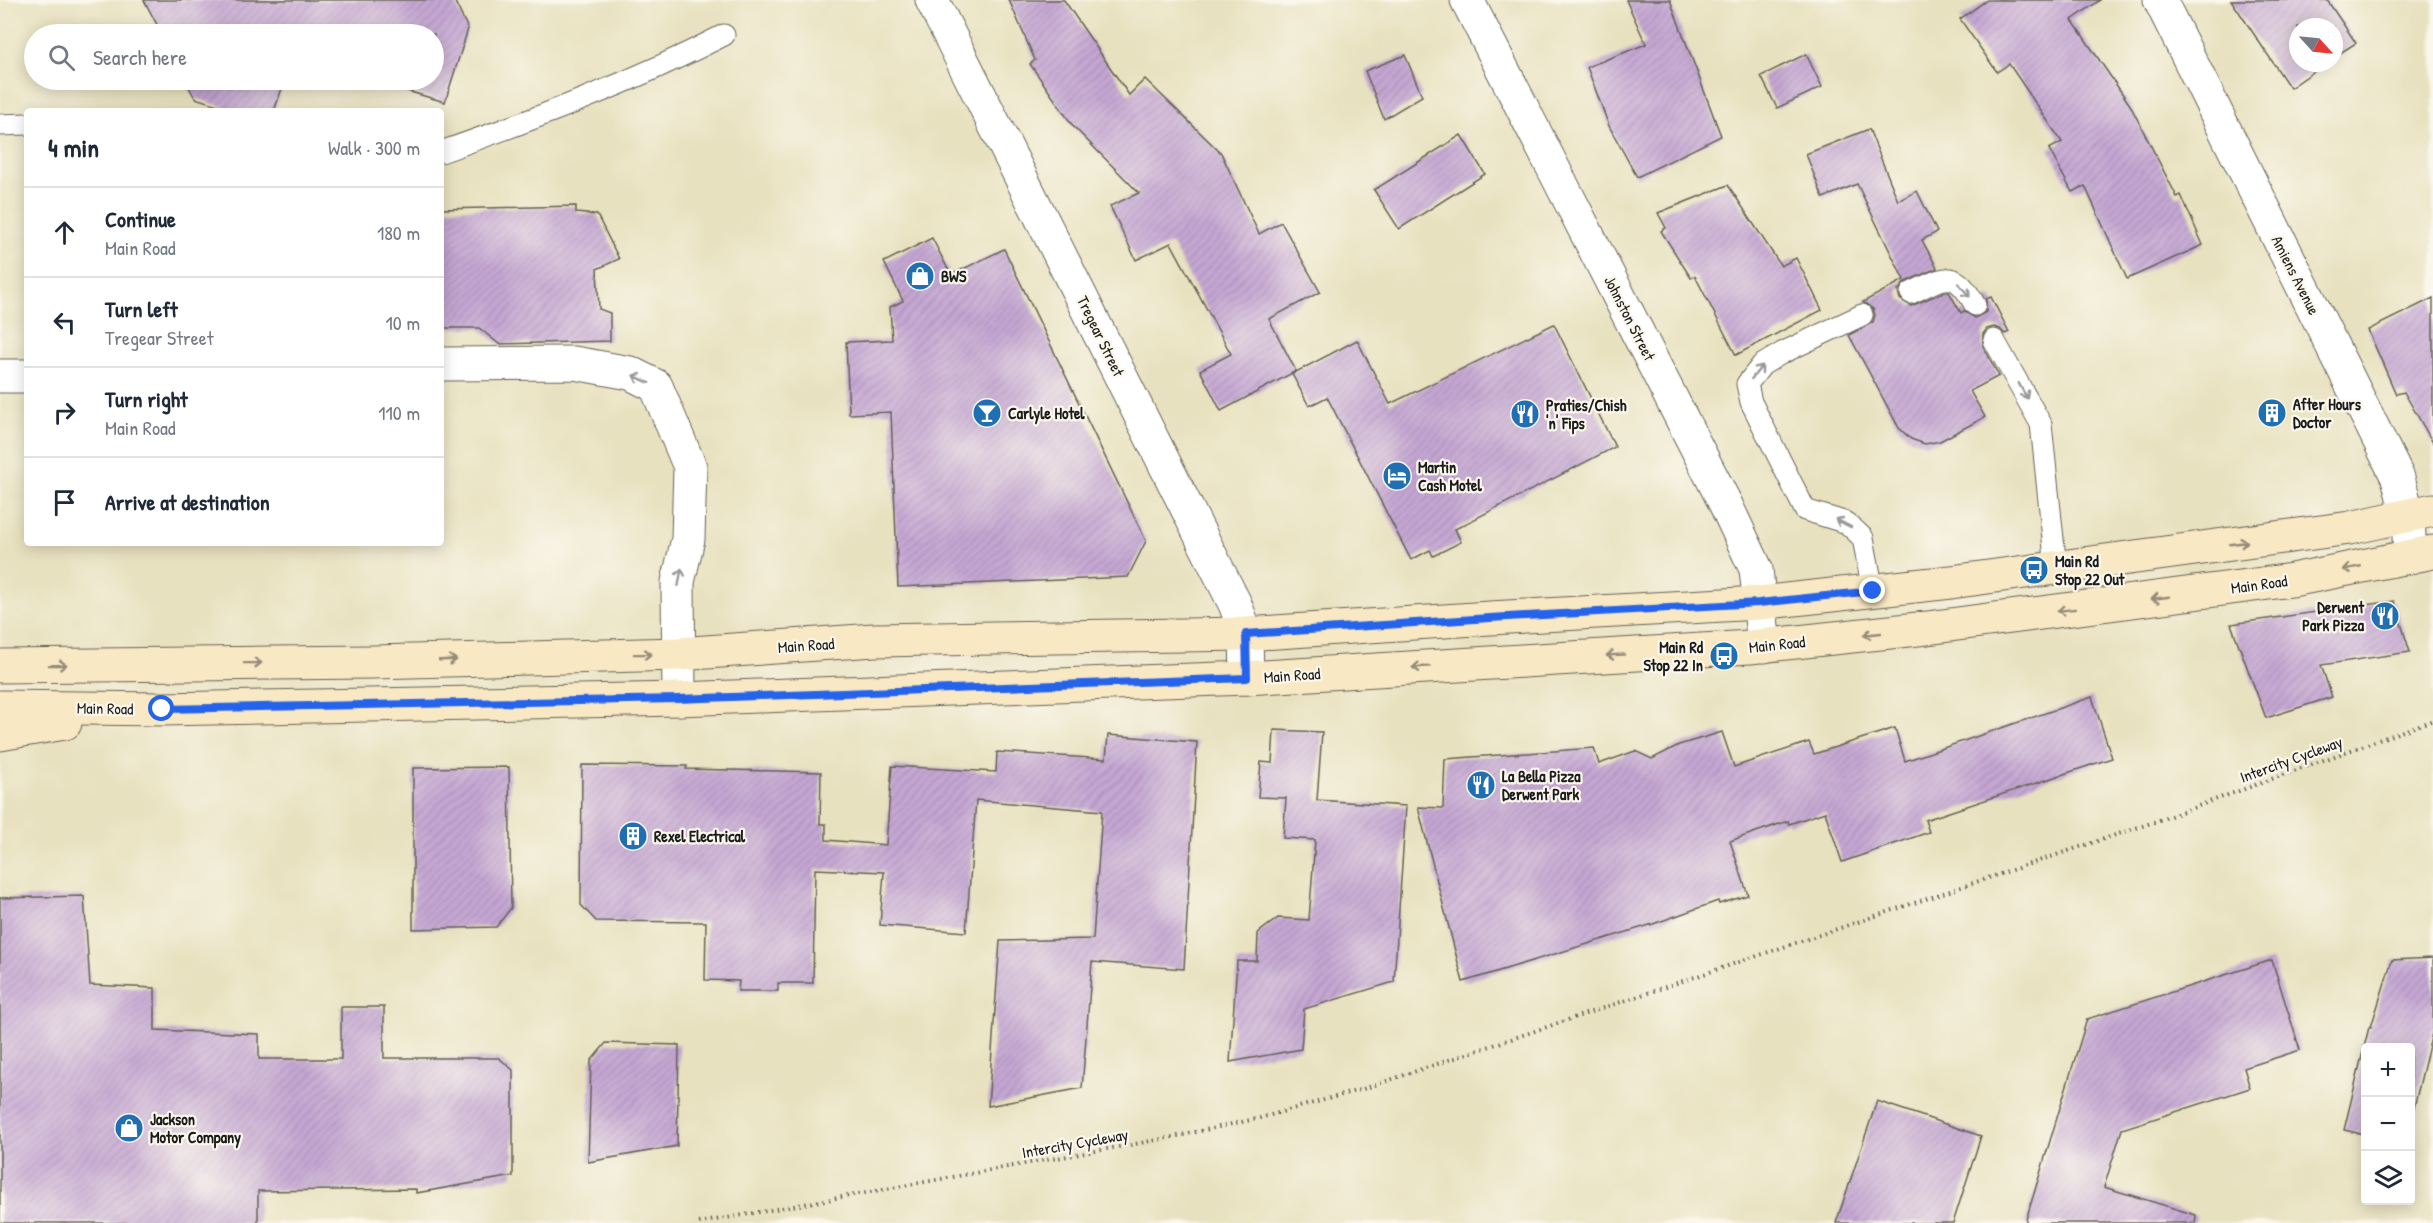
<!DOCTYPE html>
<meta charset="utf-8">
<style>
:root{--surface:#fff;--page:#f6f6f7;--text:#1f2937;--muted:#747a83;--line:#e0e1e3}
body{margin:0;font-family:"Patrick Hand",sans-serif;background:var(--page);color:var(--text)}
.controls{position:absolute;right:18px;bottom:18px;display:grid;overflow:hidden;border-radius:6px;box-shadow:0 3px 15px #0003}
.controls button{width:54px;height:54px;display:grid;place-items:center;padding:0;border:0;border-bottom:2px solid var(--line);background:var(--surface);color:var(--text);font:30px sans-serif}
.compass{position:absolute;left:2289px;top:18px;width:54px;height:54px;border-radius:50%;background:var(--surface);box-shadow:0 3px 15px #0003;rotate:117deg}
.stop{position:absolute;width:18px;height:18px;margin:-14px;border:4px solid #2563eb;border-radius:50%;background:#fff}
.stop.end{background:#2563eb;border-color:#fff;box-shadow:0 2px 6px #0008}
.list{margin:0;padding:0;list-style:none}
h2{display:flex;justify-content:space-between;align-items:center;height:78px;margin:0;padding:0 24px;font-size:26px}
h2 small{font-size:20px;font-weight:400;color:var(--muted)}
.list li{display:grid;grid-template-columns:39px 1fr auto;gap:18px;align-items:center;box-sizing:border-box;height:90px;padding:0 24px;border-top:2px solid var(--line)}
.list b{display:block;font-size:22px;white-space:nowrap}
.list p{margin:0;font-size:20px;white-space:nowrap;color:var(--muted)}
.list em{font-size:20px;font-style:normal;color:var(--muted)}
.icon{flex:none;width:33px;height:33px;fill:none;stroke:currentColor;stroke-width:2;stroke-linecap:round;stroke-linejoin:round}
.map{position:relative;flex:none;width:2433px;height:1223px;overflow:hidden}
.search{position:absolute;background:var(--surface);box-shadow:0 3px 15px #0003;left:24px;top:24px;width:420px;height:66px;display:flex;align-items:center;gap:15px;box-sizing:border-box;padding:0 21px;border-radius:33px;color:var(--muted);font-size:22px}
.panel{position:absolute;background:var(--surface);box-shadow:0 3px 15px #0003;left:24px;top:108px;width:420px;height:438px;border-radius:6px}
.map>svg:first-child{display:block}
.building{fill:url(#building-hatch)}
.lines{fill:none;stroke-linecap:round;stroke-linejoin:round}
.lane-casing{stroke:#636155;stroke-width:23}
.street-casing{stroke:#636155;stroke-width:35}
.secondary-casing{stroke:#636155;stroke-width:35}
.path{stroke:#636155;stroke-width:4;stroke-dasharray:1.5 4.5;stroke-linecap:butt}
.lane{stroke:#fff;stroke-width:21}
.street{stroke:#fff;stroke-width:33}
.secondary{stroke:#f8e8c3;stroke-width:33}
.oneway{stroke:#999}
.oneway2{stroke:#958c78}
.route{stroke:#2563eb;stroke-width:8}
.labels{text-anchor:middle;stroke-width:4.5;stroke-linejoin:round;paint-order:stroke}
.street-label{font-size:16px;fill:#1c1c1c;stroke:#fbf7ec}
.poi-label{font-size:16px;font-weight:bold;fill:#1c1c1c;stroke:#fbf7ec;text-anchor:start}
</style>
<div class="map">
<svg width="2433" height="1223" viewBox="0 0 2433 1223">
<defs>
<pattern id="building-hatch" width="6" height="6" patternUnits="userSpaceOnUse" patternTransform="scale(1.5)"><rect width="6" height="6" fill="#c5a7d3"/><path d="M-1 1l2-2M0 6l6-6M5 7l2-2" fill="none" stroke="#a98fb5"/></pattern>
</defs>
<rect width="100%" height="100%" fill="#fbf7ec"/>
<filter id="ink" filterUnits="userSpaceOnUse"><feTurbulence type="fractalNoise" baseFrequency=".0167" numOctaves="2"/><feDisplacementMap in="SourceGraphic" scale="12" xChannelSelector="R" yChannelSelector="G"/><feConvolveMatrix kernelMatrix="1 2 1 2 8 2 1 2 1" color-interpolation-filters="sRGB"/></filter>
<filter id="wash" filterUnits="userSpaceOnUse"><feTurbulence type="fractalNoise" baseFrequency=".008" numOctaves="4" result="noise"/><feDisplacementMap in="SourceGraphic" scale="24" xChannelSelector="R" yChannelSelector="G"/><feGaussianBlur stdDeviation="1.35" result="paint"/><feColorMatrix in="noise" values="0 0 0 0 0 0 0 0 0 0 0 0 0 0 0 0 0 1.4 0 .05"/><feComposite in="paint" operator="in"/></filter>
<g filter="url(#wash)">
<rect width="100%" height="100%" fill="#e8e1bf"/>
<g id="blocks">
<!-- building -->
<g class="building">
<polygon points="144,0 454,0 468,29 445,102 369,80 434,80 434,34 162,34"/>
<polygon points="1009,0 1064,0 1129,95 1145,79 1221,153 1259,234 1281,222 1320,292 1269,319 1296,371 1221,411 1200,370 1231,354 1171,243 1136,260 1110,206 1139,193 1073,126 1030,64 1035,60"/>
<polygon points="1626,0 1670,0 1721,136 1637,177 1609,126 1587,67 1646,44"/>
<polygon points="1987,0 2100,0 2072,20 2130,105 2177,197 2181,195 2203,245 2127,279 2085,186 2072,192 2049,149 2062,142 2009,64 1997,72 1960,19"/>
<polygon points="2231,0 2327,0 2356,43 2334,57 2334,27 2298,27 2298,63 2326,63 2290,88"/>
<polygon points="1806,54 1822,87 1777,108 1761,76"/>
<polygon points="1405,55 1422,96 1384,119 1365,71"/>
<polygon points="185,80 285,80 274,111 236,111 195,98"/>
<polygon points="1869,129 1898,201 1917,191 1937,232 1922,240 1937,268 1905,282 1898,291 1900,299 1911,306 1944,292 1949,292 1961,313 1964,311 1975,318 1986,312 1986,299 1991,297 2009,332 2005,334 2000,329 1994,327 1987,329 1983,334 1983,346 1999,376 1970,391 1985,417 1940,441 1925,444 1911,439 1899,428 1849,335 1873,322 1875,315 1873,309 1863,302 1904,280 1857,184 1823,198 1806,154"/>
<polygon points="1461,135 1485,174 1399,229 1374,190"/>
<polygon points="1728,185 1781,266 1796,258 1822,310 1736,355 1695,276 1691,278 1661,231 1666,228 1658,213"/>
<polygon points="576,206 576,213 597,215 619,259 597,269 599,309 610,313 610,341 499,344 479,328 441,328 441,209"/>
<polygon points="932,238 951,275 1004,249 1146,541 1128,577 898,587 891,412 849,414 846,342 892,340 890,307 903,301 884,262"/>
<polygon points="2433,298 2433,443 2404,392 2396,394 2368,330"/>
<polygon points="1554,324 1615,447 1455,529 1461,542 1433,556 1430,550 1411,560 1327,397 1309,406 1292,374 1357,340 1390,404"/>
<polygon points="2394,601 2410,652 2321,665 2332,697 2266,718 2231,624"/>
<polygon points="2092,697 2112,758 1925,820 1929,832 1842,862 1825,812 1789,824 1788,821 1730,841 1748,895 1719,904 1718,901 1653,924 1463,982 1418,807 1443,808 1445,759 1594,748 1599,764 1635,751 1652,759 1679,745 1722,732 1734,767 1809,742 1814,754 1895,728 1905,761"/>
<polygon points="1274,730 1322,732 1317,800 1406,806 1394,982 1304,1009 1301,1049 1230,1062 1237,961 1257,961 1258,933 1278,918 1309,920 1315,840 1283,838 1286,798 1258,797 1261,762 1272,763"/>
<polygon points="1108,735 1197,742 1184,969 1092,962 1082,1088 988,1106 1000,941 1093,939 1102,811 976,800 966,932 880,925 884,872 815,869 813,983 778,983 778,991 738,991 739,981 705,980 706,922 596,921 581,905 582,765 687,766 686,769 821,772 820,824 826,824 826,840 886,845 892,766 996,772 997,752 1106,759"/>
<polygon points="509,767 511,908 496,927 413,929 413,768"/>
<polygon points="84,896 90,985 155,988 155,1030 259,1034 259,1059 341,1059 341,1007 384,1007 384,1058 499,1058 513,1070 513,1176 416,1193 416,1189 258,1191 258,1223 0,1223 0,898"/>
<polygon points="2433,958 2433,1029 2410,1124 2410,1047 2366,1047 2366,1135 2344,1130 2369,1027 2371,1027 2392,960"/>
<polygon points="2272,960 2300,1050 2244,1068 2250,1088 2122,1129 2104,1187 2196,1215 2195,1223 2025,1223 2087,1019"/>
<polygon points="606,1043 679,1045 677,1146 588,1162 591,1061"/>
<polygon points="1877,1101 1981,1136 1953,1223 1836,1223"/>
</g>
</g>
</g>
<g filter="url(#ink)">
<use href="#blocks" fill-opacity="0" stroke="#636155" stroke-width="1.5"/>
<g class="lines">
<!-- lane casing -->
<g class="lane-casing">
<g id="lane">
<polyline points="0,125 27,124"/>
<path d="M441,152c97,-34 192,-70 283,-117"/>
<path d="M1911,293c34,-16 43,-26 64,12"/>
<polyline points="1862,315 1782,353 1762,365 1747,384 1751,402 1805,510 1847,523 1863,538 1873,591"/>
<polyline points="1994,340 2041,424 2056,568"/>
</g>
</g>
<!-- street casing -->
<g class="street-casing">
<g id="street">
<polyline points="932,0 1235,604 1246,634 1247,678"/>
<polyline points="1467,0 1725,503 1756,569 1764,646"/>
<polyline points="2160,0 2398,478 2408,516 2410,557"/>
<polyline points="441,364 574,363 630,373 656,386 690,467 688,539 678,582 679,699"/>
<polyline points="0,376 27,376"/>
</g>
</g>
<!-- secondary casing -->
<g class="secondary-casing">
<g id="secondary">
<polyline points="0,666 373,662 678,654 874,640 1246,634 1490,618 1759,603 1951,582 2350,528 2433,510"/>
<polyline points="0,707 162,709 679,699 1247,678 1750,647 1927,628 2292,580 2433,552"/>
<polyline points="0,734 65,723"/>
</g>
</g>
<!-- path -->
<polyline class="path" points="699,1223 1173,1137 1260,1118 1363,1089 2157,821 2433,720"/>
<!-- lane -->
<use href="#lane" class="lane"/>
<!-- street -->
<use href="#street" class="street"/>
<!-- secondary -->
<use href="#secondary" class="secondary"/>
</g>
<!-- one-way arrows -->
<defs><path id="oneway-shaft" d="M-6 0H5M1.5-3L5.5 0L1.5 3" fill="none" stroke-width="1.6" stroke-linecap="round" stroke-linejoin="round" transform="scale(1.5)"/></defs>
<g class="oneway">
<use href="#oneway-shaft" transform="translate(1964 290) rotate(49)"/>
<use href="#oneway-shaft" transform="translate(1757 372) rotate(-51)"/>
<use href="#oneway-shaft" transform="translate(641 379) rotate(-155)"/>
<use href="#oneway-shaft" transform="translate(2023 391) rotate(61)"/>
<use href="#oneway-shaft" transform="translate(1843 523) rotate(-153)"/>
<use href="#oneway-shaft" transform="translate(680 577) rotate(-80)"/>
</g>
<g class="oneway2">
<use href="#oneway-shaft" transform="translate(2239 543) rotate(-8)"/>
<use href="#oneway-shaft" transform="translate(2352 568) rotate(169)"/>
<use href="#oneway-shaft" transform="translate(2160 598) rotate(172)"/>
<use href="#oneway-shaft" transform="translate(2066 610) rotate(173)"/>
<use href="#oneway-shaft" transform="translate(1872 634) rotate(174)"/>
<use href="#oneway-shaft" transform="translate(643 654) rotate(-1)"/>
<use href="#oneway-shaft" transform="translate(1615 655) rotate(177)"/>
<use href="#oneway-shaft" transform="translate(448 660) rotate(-2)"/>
<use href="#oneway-shaft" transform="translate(253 663) rotate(-1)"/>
<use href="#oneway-shaft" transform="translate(58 665) rotate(-1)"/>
<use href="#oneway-shaft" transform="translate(1421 667) rotate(176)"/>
</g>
</g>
<g class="lines" filter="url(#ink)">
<!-- route -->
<polyline class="route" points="162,709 678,699 1247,678 1246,634 1490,618 1759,603 1873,591"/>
</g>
<!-- icons -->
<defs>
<g id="shop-disc" transform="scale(1.5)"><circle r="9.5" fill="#1f6fb2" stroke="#fbf7ec"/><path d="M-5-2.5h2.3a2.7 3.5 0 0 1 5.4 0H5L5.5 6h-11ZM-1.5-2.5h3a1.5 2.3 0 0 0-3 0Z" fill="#fff"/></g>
<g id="bar-disc" transform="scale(1.5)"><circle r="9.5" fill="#1f6fb2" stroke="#fbf7ec"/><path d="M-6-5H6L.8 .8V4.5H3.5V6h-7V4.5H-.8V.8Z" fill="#fff"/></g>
<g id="building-disc" transform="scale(1.5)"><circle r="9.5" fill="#1f6fb2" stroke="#fbf7ec"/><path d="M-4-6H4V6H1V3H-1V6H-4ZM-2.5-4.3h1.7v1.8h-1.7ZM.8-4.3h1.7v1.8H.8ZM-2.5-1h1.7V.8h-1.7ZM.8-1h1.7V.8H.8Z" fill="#fff"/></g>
<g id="restaurant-disc" transform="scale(1.5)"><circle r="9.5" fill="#1f6fb2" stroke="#fbf7ec"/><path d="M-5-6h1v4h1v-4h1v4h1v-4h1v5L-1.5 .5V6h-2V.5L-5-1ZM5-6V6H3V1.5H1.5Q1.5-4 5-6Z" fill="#fff"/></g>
<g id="hotel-disc" transform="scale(1.5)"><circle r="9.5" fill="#1f6fb2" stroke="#fbf7ec"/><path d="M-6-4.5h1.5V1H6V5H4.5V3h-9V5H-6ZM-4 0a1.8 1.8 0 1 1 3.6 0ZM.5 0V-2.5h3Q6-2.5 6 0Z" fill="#fff"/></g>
<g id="bus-disc" transform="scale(1.5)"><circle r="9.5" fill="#1f6fb2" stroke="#fbf7ec"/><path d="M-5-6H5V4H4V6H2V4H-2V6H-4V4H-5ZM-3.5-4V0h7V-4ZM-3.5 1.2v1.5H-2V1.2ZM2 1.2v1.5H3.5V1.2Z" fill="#fff"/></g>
</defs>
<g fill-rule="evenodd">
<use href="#shop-disc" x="920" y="276"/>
<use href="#bar-disc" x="987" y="413"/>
<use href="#building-disc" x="2272" y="413"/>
<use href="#restaurant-disc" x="1525" y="414"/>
<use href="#hotel-disc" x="1397" y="476"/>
<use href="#bus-disc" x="2034" y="570"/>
<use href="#restaurant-disc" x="2385" y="616"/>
<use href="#bus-disc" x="1724" y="656"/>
<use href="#restaurant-disc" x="1481" y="785"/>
<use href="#building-disc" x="633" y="836"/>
<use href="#shop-disc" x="129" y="1128"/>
</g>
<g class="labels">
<!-- street labels -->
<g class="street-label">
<text transform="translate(2296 275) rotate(63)" y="6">Amiens Avenue</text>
<text transform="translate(1630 318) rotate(63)" y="6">Johnston Street</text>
<text transform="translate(1101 336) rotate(64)" y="6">Tregear Street</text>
<text transform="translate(2259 584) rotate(-8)" y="6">Main Road</text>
<text transform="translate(1777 644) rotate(-6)" y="6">Main Road</text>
<text transform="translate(806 645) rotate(-4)" y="6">Main Road</text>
<text transform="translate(1292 675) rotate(-4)" y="6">Main Road</text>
<text transform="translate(105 708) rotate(1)" y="6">Main Road</text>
<text transform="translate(2291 759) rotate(-20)" y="6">Intercity Cycleway</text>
<text transform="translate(1075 1143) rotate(-10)" y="6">Intercity Cycleway</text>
</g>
<!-- poi labels -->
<g class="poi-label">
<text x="941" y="282">BWS</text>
<text x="2293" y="410">After Hours<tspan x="2293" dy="18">Doctor</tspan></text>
<text x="1546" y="411">Praties/Chish<tspan x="1546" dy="18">'n' Fips</tspan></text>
<text x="1008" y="419">Carlyle Hotel</text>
<text x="1418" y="473">Martin<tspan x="1418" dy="18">Cash Motel</tspan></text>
<text x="2055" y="567">Main Rd<tspan x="2055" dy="18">Stop 22 Out</tspan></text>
<text x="2364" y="613" text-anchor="end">Derwent<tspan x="2364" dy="18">Park Pizza</tspan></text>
<text x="1703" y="653" text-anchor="end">Main Rd<tspan x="1703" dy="18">Stop 22 In</tspan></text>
<text x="1502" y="782">La Bella Pizza<tspan x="1502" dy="18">Derwent Park</tspan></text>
<text x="654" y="842">Rexel Electrical</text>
<text x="150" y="1125">Jackson<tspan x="150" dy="18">Motor Company</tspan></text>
</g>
</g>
</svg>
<div class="controls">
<button>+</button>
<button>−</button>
<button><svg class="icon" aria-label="layers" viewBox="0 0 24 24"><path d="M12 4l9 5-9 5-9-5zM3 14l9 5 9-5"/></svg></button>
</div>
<svg class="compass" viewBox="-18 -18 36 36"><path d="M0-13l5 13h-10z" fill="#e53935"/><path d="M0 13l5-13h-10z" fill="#747a83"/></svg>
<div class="stop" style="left:162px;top:709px"></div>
<div class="stop end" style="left:1873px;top:591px"></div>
<div class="search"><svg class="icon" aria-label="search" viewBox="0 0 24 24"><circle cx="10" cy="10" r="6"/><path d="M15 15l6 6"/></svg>Search here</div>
<section class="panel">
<h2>4 min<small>Walk · 300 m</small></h2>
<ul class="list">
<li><svg class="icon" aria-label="ahead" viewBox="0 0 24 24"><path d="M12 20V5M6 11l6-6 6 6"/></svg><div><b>Continue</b><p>Main Road</p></div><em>180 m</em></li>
<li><svg class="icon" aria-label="left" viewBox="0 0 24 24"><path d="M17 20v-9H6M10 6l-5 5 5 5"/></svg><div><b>Turn left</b><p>Tregear Street</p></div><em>10 m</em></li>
<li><svg class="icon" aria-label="right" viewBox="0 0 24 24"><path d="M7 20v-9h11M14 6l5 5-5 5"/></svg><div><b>Turn right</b><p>Main Road</p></div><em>110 m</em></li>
<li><svg class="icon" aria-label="arrive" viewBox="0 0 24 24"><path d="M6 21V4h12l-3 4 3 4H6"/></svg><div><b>Arrive at destination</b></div></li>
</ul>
</section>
</div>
